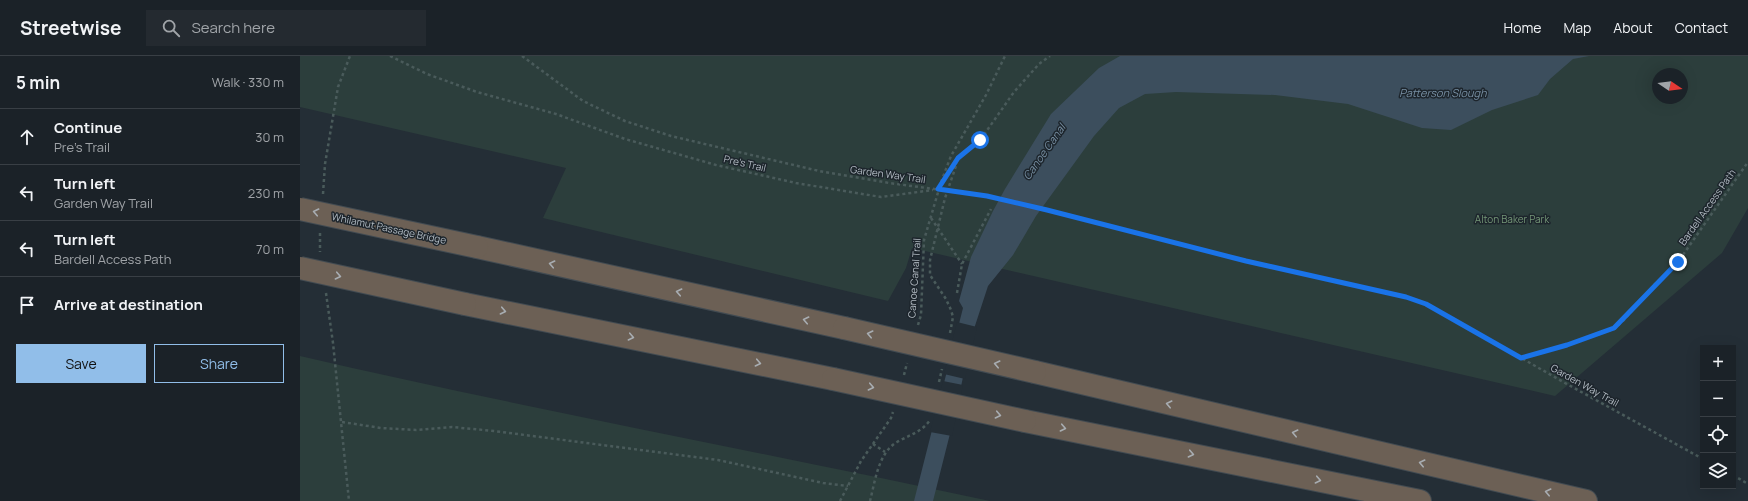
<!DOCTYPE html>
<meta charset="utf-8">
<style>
:root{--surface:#1b2228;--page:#242a30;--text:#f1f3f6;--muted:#a0a4a8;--line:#393f45;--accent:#91bee9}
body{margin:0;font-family:Manrope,sans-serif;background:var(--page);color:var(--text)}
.controls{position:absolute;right:12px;bottom:12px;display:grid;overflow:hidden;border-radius:0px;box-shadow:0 4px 16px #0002}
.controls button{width:36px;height:36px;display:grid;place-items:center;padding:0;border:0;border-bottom:1px solid var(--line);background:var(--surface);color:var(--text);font:20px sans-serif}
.compass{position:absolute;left:1352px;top:12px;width:36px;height:36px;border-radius:50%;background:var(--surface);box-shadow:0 4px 16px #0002;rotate:103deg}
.stop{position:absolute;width:12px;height:12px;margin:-9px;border:3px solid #1a73e8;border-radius:50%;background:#fff}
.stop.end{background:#1a73e8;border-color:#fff;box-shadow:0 1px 4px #0008}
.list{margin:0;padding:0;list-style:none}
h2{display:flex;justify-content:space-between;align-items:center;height:52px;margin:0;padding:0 16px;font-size:17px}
h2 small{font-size:13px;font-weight:400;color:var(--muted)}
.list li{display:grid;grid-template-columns:26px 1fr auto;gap:12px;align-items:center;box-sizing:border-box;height:56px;padding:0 16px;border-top:1px solid var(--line)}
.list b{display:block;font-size:15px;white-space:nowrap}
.list p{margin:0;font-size:13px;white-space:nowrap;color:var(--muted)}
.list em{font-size:13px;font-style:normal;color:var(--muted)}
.actions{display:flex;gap:8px;padding:12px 16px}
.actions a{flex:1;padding:9px 0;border:1px solid var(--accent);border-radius:0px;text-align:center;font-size:14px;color:var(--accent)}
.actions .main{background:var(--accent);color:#111}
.icon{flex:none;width:22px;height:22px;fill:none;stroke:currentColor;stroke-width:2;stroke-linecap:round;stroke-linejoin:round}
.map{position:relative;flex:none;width:1448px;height:445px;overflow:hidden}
header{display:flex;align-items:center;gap:24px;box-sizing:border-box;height:56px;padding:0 20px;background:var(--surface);border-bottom:1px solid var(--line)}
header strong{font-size:19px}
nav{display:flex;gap:22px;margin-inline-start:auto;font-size:14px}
.search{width:280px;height:36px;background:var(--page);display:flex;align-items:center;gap:10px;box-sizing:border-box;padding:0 14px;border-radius:0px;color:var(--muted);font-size:15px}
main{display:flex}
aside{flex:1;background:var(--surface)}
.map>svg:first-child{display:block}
.green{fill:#2c3e3c;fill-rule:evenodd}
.water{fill:#3c4e5d}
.pier{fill:#242e36}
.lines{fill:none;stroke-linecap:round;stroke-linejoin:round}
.highway-casing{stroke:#424b52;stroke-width:24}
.path{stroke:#4a5b5b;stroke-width:2.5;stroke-dasharray:3 3;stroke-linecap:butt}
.highway{stroke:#6c6055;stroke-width:22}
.highway-bridge-casing{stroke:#424b52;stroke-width:24;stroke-linecap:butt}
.highway-bridge{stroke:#6c6055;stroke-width:22}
.oneway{stroke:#a8adb2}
.route{stroke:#1a73e8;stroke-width:5}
.labels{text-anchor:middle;stroke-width:3;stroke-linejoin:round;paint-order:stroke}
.street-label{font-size:10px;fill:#b2bbc3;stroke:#1d252c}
.park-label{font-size:10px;fill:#749677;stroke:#1d252c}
.water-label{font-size:11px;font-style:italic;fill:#778fa3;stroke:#1d252c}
</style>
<header>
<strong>Streetwise</strong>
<div class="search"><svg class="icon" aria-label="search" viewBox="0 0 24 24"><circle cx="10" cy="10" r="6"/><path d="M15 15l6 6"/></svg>Search here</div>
<nav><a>Home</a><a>Map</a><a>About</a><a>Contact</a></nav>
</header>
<main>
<aside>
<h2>5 min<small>Walk · 330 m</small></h2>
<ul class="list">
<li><svg class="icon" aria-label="ahead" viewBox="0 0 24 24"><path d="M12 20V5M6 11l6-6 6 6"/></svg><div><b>Continue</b><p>Pre's Trail</p></div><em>30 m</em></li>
<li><svg class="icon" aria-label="left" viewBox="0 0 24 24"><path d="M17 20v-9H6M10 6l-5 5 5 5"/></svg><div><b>Turn left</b><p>Garden Way Trail</p></div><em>230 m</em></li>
<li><svg class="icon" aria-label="left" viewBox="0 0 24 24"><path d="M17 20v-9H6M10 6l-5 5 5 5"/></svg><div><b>Turn left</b><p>Bardell Access Path</p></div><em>70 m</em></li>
<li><svg class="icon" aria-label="arrive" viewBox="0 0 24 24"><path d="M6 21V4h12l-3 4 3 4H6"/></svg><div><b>Arrive at destination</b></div></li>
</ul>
<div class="actions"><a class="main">Save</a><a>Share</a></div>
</aside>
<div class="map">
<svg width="1448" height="445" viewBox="0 0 1448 445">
<rect width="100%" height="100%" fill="#242e36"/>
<!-- green -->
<g class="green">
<path d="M0,0h1448v152l-26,45 -167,143 -643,-148 -6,20 -18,33 -345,-83 23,-50 -266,-61zM1358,18h24v24h-24z"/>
<path d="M0,300c229,53 461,96 690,145h-690z"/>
</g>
<!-- water -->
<polygon class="water" points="820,0 1289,0 1273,3 1250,23 1238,39 1192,54 1151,74 1122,72 1048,48 975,39 876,36 845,38 819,52 794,80 736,160 713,199 688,230 672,279 656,354 633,445 614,445 663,252 659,245 671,201 693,155 705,133 751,58 799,12"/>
<!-- pier -->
<g class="pier">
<polygon points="657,266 677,271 665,323 644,318"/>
<polygon points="643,325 663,329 652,380 630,376"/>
</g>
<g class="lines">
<!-- highway casing -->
<g class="highway-casing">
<g id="highway">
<polyline points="177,191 544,272"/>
<polyline points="165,248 533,323"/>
<polyline points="735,316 1286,445"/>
<polyline points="725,365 1120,445"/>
</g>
</g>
<!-- path -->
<g class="path">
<polyline points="90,0 127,18 177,36 256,58 325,83 416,109 496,127 581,141 633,134"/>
<polyline points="222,0 283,45 325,65 371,80 519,115 589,127 687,140 747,154 946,205 1106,241 1126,248 1146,259 1265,327 1403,403"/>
<polyline points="641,126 651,100 686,39 705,0"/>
<polyline points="638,133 658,102 681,83 714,36 739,8 750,0"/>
<polyline points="23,138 25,108 38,31 50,0"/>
<polyline points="631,162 662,208"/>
<polyline points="20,177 20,196"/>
<polyline points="26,237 33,287 49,445"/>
<polyline points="657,237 662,208 691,153"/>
<polyline points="618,269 621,259 624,184 639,133"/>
<polyline points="650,277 653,261 651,254 646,243 630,219 630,204 645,142 657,107"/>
<polyline points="1222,302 1267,289 1314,273 1324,264 1354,229 1378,206 1448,106"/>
<polyline points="604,319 607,307"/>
<polyline points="639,326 642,313"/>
<polyline points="42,366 81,372 116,374 152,371 194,375 418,404 523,427 548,430"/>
<polyline points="573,388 585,396"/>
<polyline points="1433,419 1448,428"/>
<polyline points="540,445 561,405 591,362 593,356"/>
<path d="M570,445c5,-19 8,-48 27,-59 12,-7 25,-10 33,-22"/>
</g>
<!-- highway -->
<use href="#highway" class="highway"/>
<!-- highway-bridge casing -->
<g class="highway-bridge-casing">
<g id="highway-bridge">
<polyline points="0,153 177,191"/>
<polyline points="0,212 165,248"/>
<polyline points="544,272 735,316"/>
<polyline points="533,323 725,365"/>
</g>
</g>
<!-- highway-bridge -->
<use href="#highway-bridge" class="highway-bridge"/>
</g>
<!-- one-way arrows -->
<defs><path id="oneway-chevron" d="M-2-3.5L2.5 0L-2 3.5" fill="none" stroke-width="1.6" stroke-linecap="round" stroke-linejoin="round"/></defs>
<g class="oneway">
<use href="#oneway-chevron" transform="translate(16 156) rotate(-168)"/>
<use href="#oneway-chevron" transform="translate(252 208) rotate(-168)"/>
<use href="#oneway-chevron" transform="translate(38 220) rotate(12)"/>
<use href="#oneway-chevron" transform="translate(379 236) rotate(-168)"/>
<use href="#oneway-chevron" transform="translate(203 255) rotate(12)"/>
<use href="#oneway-chevron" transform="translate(506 264) rotate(-168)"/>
<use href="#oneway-chevron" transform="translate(570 278) rotate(-167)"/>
<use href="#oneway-chevron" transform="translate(331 281) rotate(12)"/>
<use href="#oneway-chevron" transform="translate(458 307) rotate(12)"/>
<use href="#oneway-chevron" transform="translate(697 308) rotate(-167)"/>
<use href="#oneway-chevron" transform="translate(571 331) rotate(12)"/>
<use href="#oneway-chevron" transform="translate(869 348) rotate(-167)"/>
<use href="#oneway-chevron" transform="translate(698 359) rotate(12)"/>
<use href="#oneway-chevron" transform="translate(763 372) rotate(12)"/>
<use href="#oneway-chevron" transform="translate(995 377) rotate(-167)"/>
<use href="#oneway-chevron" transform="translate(891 398) rotate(12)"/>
<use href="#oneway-chevron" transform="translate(1122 407) rotate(-167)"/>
<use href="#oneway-chevron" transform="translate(1018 424) rotate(12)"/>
<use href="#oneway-chevron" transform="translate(1248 436) rotate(-167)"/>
</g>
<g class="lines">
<!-- route -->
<polyline class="route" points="680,84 658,102 638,133 687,140 747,154 946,205 1106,241 1126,248 1221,302 1267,289 1314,272 1378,206"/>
</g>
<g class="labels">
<!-- street labels -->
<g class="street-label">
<text transform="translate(445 107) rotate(13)" y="4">Pre's Trail</text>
<text transform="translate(588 118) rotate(8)" y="4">Garden Way Trail</text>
<text transform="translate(1407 151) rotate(-55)" y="4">Bardell Access Path</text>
<text transform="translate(89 172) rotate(12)" y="4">Whilamut Passage Bridge</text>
<text transform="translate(614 222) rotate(-86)" y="4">Canoe Canal Trail</text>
<text transform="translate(1285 329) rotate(29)" y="4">Garden Way Trail</text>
</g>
<!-- park labels -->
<g class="park-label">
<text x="1212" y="167">Alton Baker Park</text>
</g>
<!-- water labels -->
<g class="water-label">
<text x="1143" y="41">Patterson Slough</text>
<text transform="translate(744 96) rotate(-55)" y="4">Canoe Canal</text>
</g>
</g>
</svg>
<div class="controls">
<button>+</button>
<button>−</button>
<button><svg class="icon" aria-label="locate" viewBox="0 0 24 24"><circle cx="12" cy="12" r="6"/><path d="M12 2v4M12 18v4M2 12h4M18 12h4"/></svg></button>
<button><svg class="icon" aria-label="layers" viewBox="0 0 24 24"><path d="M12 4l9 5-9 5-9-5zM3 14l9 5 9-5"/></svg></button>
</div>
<svg class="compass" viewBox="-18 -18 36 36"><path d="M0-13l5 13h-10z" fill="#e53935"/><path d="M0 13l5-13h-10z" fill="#a0a4a8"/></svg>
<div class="stop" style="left:680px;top:84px"></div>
<div class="stop end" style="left:1378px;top:206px"></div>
</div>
</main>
